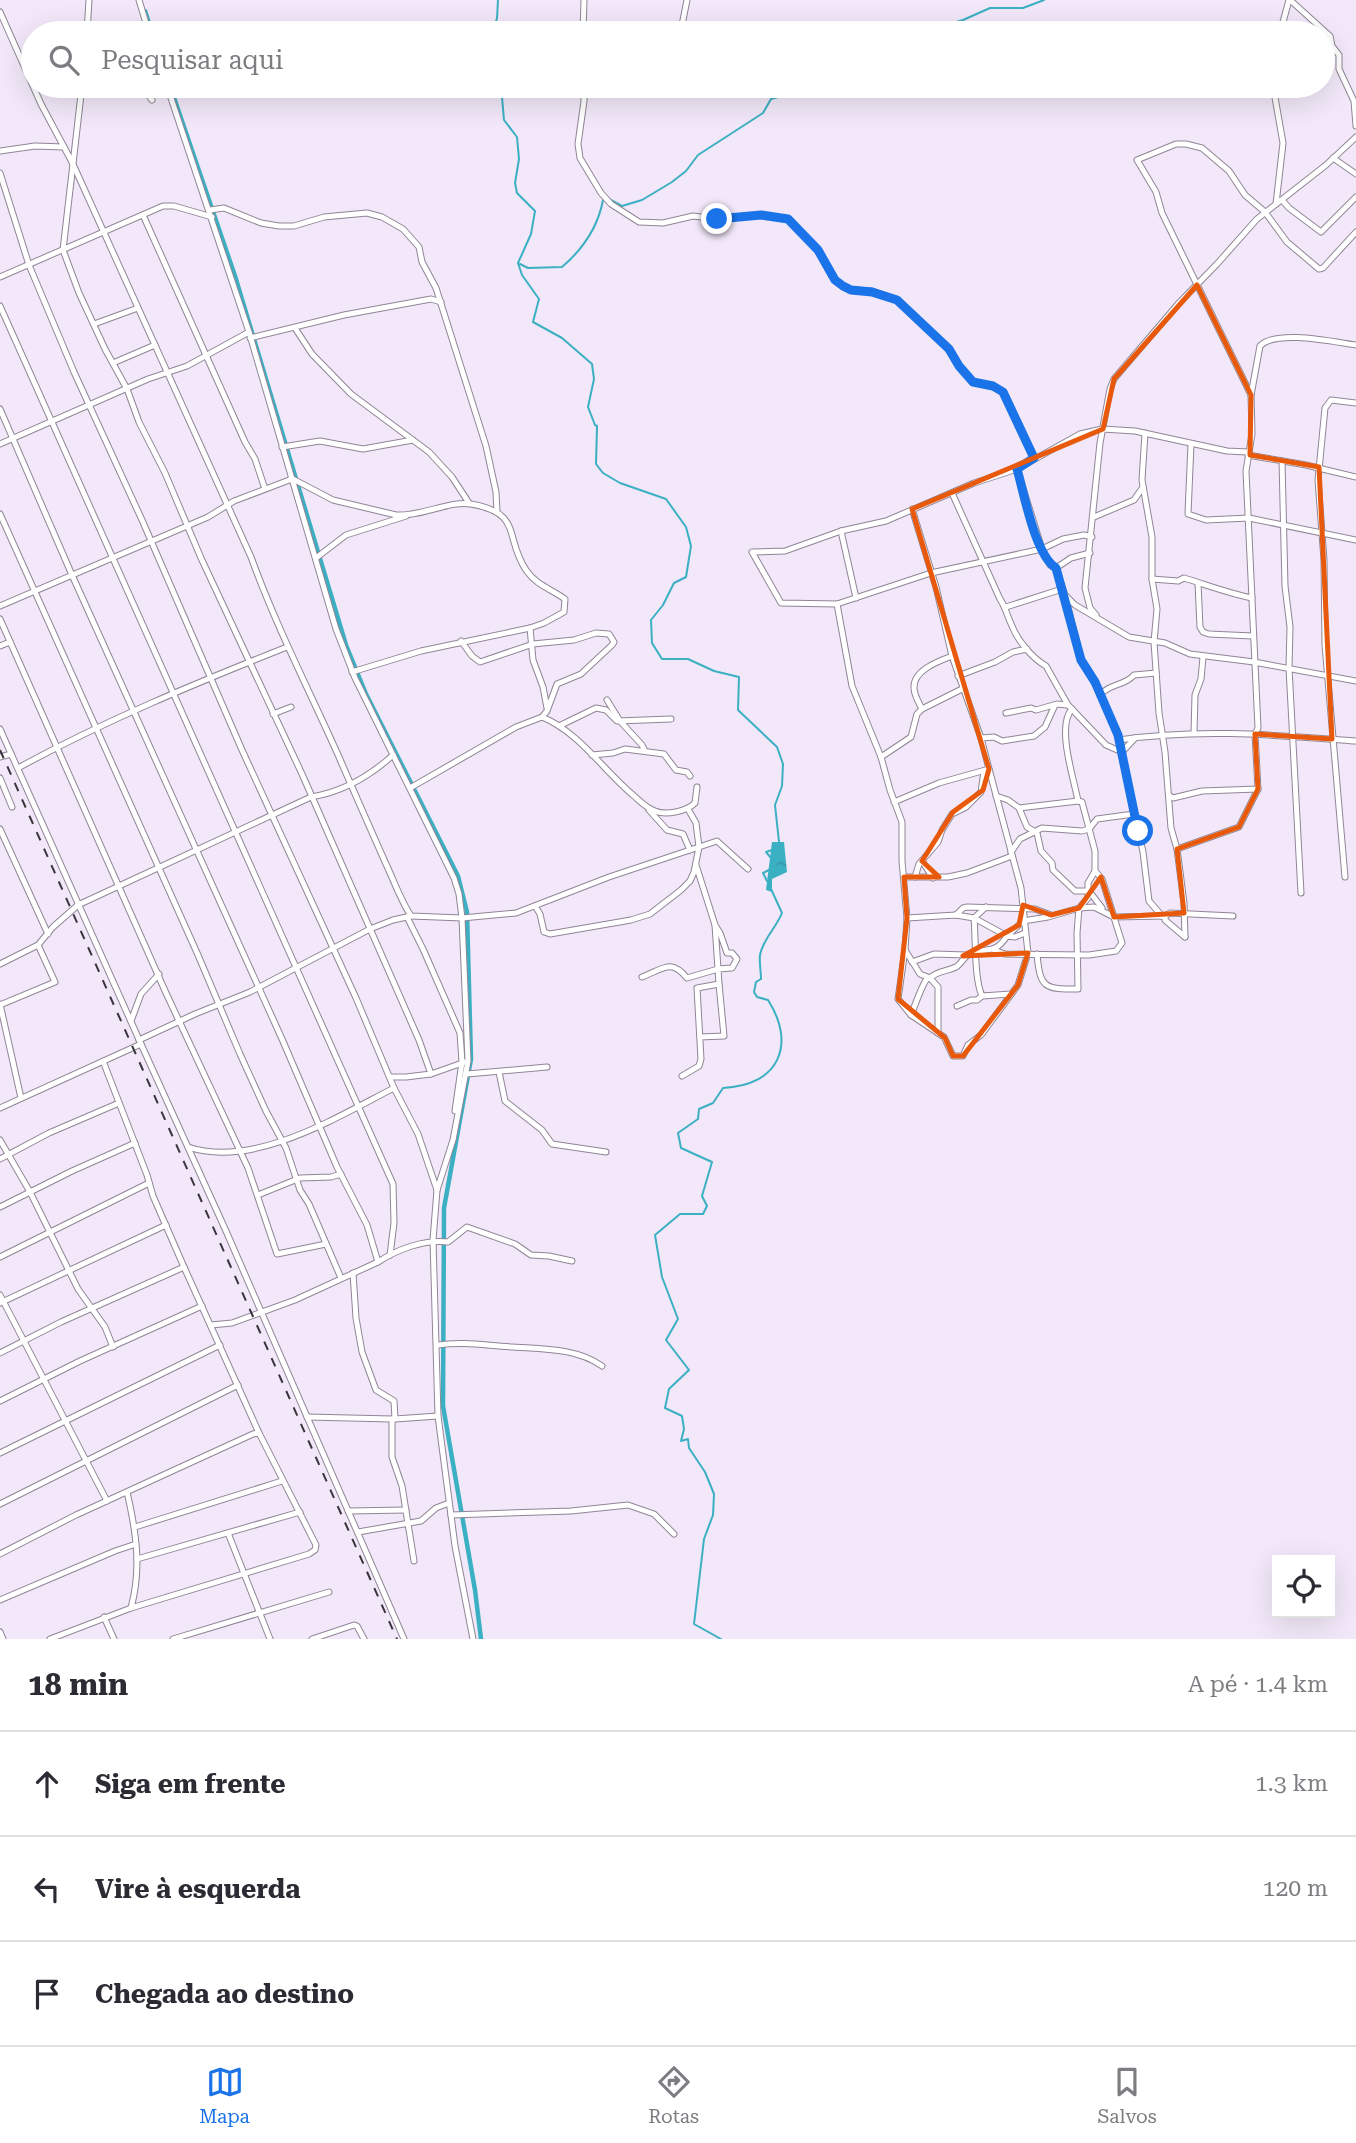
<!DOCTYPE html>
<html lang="pt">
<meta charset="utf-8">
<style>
:root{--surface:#fff;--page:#f2f2f3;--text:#2b2b33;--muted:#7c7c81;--line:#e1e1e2;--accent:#1a73e8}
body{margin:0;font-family:"Roboto Serif",serif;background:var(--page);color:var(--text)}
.controls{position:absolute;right:21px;bottom:21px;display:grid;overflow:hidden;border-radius:0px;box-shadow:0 7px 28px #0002}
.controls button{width:63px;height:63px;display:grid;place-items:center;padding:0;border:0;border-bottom:2px solid var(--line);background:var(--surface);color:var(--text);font:35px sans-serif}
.stop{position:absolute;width:21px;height:21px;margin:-16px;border:5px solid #1a73e8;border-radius:50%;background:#fff}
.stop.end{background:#1a73e8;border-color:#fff;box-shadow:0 2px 7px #0008}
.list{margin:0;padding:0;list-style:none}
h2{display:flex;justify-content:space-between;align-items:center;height:91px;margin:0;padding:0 28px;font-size:30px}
h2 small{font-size:23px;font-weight:400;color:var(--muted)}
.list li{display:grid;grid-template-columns:46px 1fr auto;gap:21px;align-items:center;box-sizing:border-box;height:105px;padding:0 28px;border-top:2px solid var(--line)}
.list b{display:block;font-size:26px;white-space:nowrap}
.list em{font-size:23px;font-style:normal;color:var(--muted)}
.icon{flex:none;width:38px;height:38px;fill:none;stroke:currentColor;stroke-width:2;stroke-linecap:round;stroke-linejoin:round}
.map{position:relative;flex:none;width:1356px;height:1639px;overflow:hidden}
.search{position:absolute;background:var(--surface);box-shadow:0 7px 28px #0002;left:21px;right:21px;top:21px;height:77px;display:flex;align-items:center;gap:18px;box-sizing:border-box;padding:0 24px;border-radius:38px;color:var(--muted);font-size:26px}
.sheet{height:406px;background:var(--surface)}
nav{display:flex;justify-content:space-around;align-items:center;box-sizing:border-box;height:98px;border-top:2px solid var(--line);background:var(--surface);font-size:19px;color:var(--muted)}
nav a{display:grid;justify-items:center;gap:4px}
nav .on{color:var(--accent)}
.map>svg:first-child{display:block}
.water{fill:url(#water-ripples)}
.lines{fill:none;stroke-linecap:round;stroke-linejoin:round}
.stream{stroke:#3cb0c3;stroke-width:2}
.canal{stroke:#3cb0c3;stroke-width:4.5}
.street-casing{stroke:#8f8695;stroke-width:7}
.street{stroke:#fff;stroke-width:5}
.rail{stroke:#39353c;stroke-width:2;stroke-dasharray:9 9;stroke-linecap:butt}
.route{stroke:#1a73e8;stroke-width:9}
.marked{fill:none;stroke:#e8590c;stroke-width:5;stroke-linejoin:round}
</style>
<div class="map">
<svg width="1356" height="1639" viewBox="0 0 1356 1639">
<defs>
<pattern id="water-ripples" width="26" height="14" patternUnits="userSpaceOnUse" patternTransform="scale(1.75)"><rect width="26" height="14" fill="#3cb0c3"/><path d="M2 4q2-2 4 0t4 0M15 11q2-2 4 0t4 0" fill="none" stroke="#3496a7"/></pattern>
</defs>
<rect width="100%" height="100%" fill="#f2e8f9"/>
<!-- water -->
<polygon class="water" points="772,842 784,842 787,872 772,879 772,892 766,890"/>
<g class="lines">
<!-- stream -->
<g class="stream">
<polyline points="493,33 497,18 498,0"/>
<polyline points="919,33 963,20 990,8 1023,8 1044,0"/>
<polyline points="501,86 504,120 517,137 519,159 515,183 517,193 535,211 531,234 518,263 522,275 539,299 533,322 562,338 592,364 594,379 588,407 595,425 597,426 596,464 603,473 620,483 666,499 686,527 691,546 686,577 674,583 663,605 651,620 652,643 662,659 688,659 714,671 739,677 738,710 777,747 783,764 782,786 775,805 779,842"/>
<polyline points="609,199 622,206 642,200 672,182 686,171 698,155 763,113 771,99 793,93 806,86"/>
<path d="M520,264l8,4 34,-1c21,-18 36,-40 41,-67"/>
<polyline points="771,858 766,852 772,850"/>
<polyline points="767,881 763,873 769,870"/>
<path d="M721,1639l-27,-15 10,-85 9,-24 1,-21 -9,-22 -16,-24 -1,-9 -7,2 3,-12 -2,-13 -17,-8 4,-19 20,-19 -23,-30 12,-21 -16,-42 -7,-42 25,-21h23l4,-8 -5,-10 10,-34 -31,-14 -3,-15 20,-14 1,-10 14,-6 10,-15c55,-2 74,-43 45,-88l-11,-3 -3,-5 2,-10 5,-3c0,-8 -2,-17 -1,-24 3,-16 16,-27 22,-42l-11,-24"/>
</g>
<!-- canal -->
<g class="canal">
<polyline points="145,11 152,33"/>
<polyline points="170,86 235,276 346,645 366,694 458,876 467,912 471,1059 444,1208 443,1406 475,1590 481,1639"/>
</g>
<!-- street casing -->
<g class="street-casing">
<g id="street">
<polyline points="139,0 149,33"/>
<polyline points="1290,0 1330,36 1332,46 1339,55 1339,69 1354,101 1356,126"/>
<path d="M0,12l41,92 31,58 179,395c25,69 58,133 88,200 15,35 31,71 47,107 8,17 15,37 25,52l51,2 54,-5 93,-36 108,-36 31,28"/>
<polyline points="87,33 89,0"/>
<polyline points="583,33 584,0"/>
<polyline points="684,33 682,25 687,0"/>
<polyline points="1280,33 1289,0"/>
<polyline points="82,86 63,250 79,293 105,349 127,389 139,422 165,473 201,558 302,774 419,1040 431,1074"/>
<polyline points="142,86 152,100"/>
<polyline points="584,86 584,101 578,144 580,158 601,193 611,204 639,222 663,223 693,216 717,219 761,215 788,219 818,250 835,280 843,286 851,290 872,291 897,300 949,349 959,366 973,382 993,386 1003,392 1034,458"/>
<polyline points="1273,86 1283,143 1276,204"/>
<polyline points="0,151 35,146 64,147"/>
<polyline points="1333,158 1356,174"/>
<polyline points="0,173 29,265 74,372 142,520 242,750 356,998 394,1088 418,1134 437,1190"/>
<polyline points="1282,200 1289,208 1321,232 1356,197"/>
<polyline points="210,210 224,208 261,223 279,226 294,226 324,217 367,213 382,217 403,229 419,247 422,262 436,288 486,446 496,492 497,512"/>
<polyline points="143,215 245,442 255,459 265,489"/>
<polyline points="0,277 163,206 174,206 212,217"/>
<polyline points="0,306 393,1184 394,1223 390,1255"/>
<polyline points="94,324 138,308"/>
<polyline points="295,328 312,354 351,394 429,452 452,477 469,503"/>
<polyline points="249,332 336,629 355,678 454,878 459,894 462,918 468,1061 453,1140 437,1190 433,1240 438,1416 455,1546 473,1639"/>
<polyline points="250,338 344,315 431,299 441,302"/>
<polyline points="113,363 155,345"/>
<polyline points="1251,395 1162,213 1156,192 1137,160 1176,144 1186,144 1202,148 1229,171 1245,195 1265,212 1287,242 1319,269 1323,268 1356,232"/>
<polyline points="0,409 72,575 282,1039 337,1167 367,1225 378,1262"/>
<polyline points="1145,433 1142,480 1152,537 1152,579 1157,609 1154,642 1159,713 1165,752 1171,828 1177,849 1184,903 1185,937"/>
<polyline points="0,444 148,379 187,366 249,332 167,86"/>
<polyline points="1191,444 1188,514 1206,520 1249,518 1356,540"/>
<polyline points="282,447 320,441 363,449 413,440"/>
<polyline points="1248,455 1306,465 1356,477"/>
<polyline points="1282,461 1285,586 1290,627 1289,668 1301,893"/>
<polyline points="1017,469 1042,549 1050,565 1056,568 1065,595 1081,660 1095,683 1118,735 1143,852 1149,901 1162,916"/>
<path d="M291,478l42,22 63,15c24,2 55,-15 75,-11 52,9 33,33 55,66 10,15 25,19 39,29l-1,13 -20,11 -14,5 -109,23 -69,21"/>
<path d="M952,493l48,106c6,9 7,17 12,27 6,15 20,32 34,40l22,39 38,40 16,7 13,-14"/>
<polyline points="912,509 936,587 952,656 981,738 989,769"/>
<polyline points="0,514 198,955 240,1054 266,1111 286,1148 300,1190 309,1204 341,1278"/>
<polyline points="1094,517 1134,500 1143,487"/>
<polyline points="841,531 856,598"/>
<polyline points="1092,537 1084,535 1063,539 1042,549 931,573 837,604 781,603 752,552 785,551 841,531 886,521 974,483 1017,469 1080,434 1102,429 1135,431 1227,451 1248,452"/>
<polyline points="316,558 346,535 406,516"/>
<polyline points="1056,568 1071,558 1090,553"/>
<path d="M1152,579l26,2 6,-3c23,7 44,15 68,20"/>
<polyline points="1198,583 1200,627 1203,632 1209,634 1253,636"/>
<polyline points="1065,595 1075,605 1129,637 1165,643 1190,654 1254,662 1356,681"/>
<polyline points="837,604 852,686 881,757 890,790 902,822 902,861 907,918 905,950 898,999 911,1015 944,1037 953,1056 963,1056 968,1045 981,1035 1018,985 1028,953 1021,888 989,769 939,783 894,802"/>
<polyline points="0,606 208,517 234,501 292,479"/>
<polyline points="1006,607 1062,589"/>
<polyline points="1096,615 1090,608 1085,588 1100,443 1110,389 1114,379 1178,304 1217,264 1257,219 1326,165 1356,137"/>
<polyline points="0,619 166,993 248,1168 277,1254 326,1244"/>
<polyline points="530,628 533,660 543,687 547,708"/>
<polyline points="461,641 472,656 480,662 533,644 574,640 596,633 609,634 614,642 612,645 581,674 557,684 547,711 542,717"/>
<polyline points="0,646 10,642"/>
<polyline points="958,676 995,662 1013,652 1027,649"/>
<path d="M1100,695c10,-12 25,-9 34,-20l22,-2"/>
<polyline points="607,700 620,721 642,745 645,751"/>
<path d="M922,709c-3,-6 -8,-14 -8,-21 -1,-18 25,-27 38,-32"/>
<path d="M1072,709c-16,17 2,70 6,92"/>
<polyline points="1006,713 1031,708 1036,710 1057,704 1067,705"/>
<polyline points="273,714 291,707"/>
<polyline points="559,726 596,708 606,710 617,721 671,719"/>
<polyline points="0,729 141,1044 0,1108"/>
<polyline points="1194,733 1195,695 1201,679 1203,657"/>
<polyline points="981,738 994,737 1002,741 1034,736 1045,727 1055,705"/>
<path d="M1119,740c80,-12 157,-5 237,1"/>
<polyline points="592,755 613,753 625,749 664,754 676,770 687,772 690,776"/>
<polyline points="0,757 11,754"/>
<polyline points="881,757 911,737 917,714 922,709 962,689"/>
<path d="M18,768c86,-47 178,-85 269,-121"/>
<polyline points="0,778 12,807"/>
<path d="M410,788l106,-61 26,-10c37,15 61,53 91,78 7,6 13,13 22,16 11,5 32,0 40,-8l2,-16"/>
<polyline points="1170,796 1173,798 1202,791 1258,789"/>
<polyline points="1019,808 1027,827 1037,833 1041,851 1052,863 1053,870 1075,891 1089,891 1102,908"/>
<polyline points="649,810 667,830 683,834 690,850"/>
<polyline points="0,829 48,934"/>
<path d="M1177,849l62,-22 19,-38 -3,-55 3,-6 -12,-257 6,-37 -1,-39 9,-49c16,-17 74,-4 96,-1"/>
<polyline points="1011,852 1020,839 1042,828 1082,831 1089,829 1097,819 1134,814"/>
<polyline points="922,861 933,878"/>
<polyline points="696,865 715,925"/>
<polyline points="904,877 948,877 967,873 1012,856"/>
<polyline points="915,877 919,864 938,842 942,830 952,814 966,807 981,792 984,771"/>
<polyline points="1345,877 1325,645 1324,560 1318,480 1325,408 1331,400 1356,403"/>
<polyline points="535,906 540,914 544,932 550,934 631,920 650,914 681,890 690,881 694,872 699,847 696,823 688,809"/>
<polyline points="956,915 963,908 967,907 1035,909 1051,915"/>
<polyline points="1165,916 1165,920 1185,937"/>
<polyline points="407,917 423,949 460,1033 462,1062 455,1111"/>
<polyline points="907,918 956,915 974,918 986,907"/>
<polyline points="974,918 1007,936 1023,921 1048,917 1079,908 1094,907 1114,917 1165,916 1170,913 1233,916"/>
<path d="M974,918c2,22 0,60 8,78l29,-2"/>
<polyline points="905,950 920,974 930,978 938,987 938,1033"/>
<polyline points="994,950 1005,954 1089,955 1116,951 1122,943 1102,879 1095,871 1095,851 1082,802 1078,801 1019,808 1008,800 996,796"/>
<path d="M1037,954c3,35 8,35 41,35l-1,-56 2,-25 9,-10v-15l7,-12"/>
<polyline points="912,962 934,954 966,955"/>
<path d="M0,964l38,-19 15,-18 25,-22 233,-108c31,-5 59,-21 82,-42"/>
<path d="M642,977c21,-8 29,-19 45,1l31,-9 14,-1 5,-9 -5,-6h-5l-7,-20 -5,-8 3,44 1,15"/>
<path d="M930,978c9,-8 16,-6 26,-11 5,-3 8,-10 12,-12 18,-9 26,1 39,-19l8,1 10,-4"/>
<polyline points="0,1004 21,1098"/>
<polyline points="0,1005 55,982 38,945"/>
<polyline points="957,1006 971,1000 977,1000 982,996"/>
<path d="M911,1015c4,-9 11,-31 16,-36"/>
<polyline points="131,1021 141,994 159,974"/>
<polyline points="139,1040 195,1014 250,992 370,929 393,920 411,916"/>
<polyline points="141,1044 226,1231 404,1639"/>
<polyline points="499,1072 505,1101 542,1130 552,1144 606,1152"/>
<polyline points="467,1074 547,1067"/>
<polyline points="682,1076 699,1066 701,1059 697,988 719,984 724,1036 700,1037"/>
<polyline points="390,1077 406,1077 431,1074 465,1062"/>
<polyline points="0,1140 30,1192 78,1289 105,1327 113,1347"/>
<path d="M188,1147c66,22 149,-30 206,-59"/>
<polyline points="0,1159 49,1133 119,1103"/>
<polyline points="258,1195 300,1178 331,1177 341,1174"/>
<polyline points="0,1207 72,1171 135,1143"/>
<polyline points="0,1257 149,1183"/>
<polyline points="353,1273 356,1318 362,1352 376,1390 394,1401 395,1419 392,1419 392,1457 402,1486 414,1561"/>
<polyline points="0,1295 107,1501"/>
<polyline points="0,1303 166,1225"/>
<path d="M211,1325l21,-2 63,-23 83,-38c20,-13 47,-23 70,-20l19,-15 48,17 16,11 18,1 23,5"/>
<path d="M438,1345c26,-4 50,1 75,2 30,2 64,1 89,19"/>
<polyline points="0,1353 61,1322 184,1267"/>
<polyline points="0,1401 80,1361 202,1306"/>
<polyline points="307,1417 392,1419"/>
<polyline points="395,1419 438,1416"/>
<polyline points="0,1453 220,1345"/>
<path d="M127,1492c9,39 15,76 4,116"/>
<polyline points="0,1504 238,1385"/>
<polyline points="348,1511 406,1510"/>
<polyline points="451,1515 571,1511 628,1505 654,1514 674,1534"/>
<polyline points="135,1527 282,1481"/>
<polyline points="358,1532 421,1521 436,1508 449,1503"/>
<polyline points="228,1533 270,1639"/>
<polyline points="0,1554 76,1515 253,1434 259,1433"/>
<polyline points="137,1559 300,1512"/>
<polyline points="0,1600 115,1551 136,1544"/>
<polyline points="104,1617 114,1639"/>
<polyline points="0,1632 3,1639"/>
<polyline points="50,1639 131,1608 309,1554 315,1550 316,1545 259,1433 184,1267 153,1196 147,1175 103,1061"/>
<polyline points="173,1639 329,1592"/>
<polyline points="312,1639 354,1625 357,1626 364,1639"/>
</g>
</g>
<!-- street -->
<use href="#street" class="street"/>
<!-- rail -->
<polyline class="rail" points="0,750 397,1639"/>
</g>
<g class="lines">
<!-- route -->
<path class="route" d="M717,219l44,-4 27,4 30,31 17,30 8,6 8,4 21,2 25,8 52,49 10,17 14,16 20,4 10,6 31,66 -17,11c7,24 18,86 39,99l25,92 14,22 23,53 20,96"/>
</g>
<!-- marked area -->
<path class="marked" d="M1197,285l54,110 -1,60 69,12 13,272 -77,-5 3,55 -19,38 -62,22 7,64 -70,4 -13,-40 -22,31 -28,7 -28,-10 -4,20 -56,31 65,-3 -10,32 -55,71h-10l-8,-18 -47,-39 9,-81 -3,-41h35l-17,-16 31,-49 30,-22 6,-21 -77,-260 191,-80 11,-50z"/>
</svg>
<div class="controls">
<button><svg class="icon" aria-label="locate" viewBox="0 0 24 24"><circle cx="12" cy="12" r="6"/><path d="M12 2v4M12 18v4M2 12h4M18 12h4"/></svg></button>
</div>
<div class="stop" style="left:1138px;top:831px"></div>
<div class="stop end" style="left:717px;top:219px"></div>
<div class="search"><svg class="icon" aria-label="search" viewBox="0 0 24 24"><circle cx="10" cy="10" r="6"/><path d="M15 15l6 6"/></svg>Pesquisar aqui</div>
</div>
<section class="sheet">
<h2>18 min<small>A pé · 1.4 km</small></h2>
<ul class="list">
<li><svg class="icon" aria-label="ahead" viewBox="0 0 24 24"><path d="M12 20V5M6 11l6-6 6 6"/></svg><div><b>Siga em frente</b></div><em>1.3 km</em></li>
<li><svg class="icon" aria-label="left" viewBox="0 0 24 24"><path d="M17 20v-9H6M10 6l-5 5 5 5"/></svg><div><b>Vire à esquerda</b></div><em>120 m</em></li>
<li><svg class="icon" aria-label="arrive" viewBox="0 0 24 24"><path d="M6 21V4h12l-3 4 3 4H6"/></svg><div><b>Chegada ao destino</b></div></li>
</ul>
</section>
<nav>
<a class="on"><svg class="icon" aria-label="map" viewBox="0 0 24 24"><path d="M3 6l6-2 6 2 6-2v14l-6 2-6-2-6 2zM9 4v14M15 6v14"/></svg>Mapa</a>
<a><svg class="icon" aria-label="directions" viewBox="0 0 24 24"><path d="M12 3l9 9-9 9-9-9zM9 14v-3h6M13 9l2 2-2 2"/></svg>Rotas</a>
<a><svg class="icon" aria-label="saved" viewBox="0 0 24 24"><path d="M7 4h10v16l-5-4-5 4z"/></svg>Salvos</a>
</nav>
